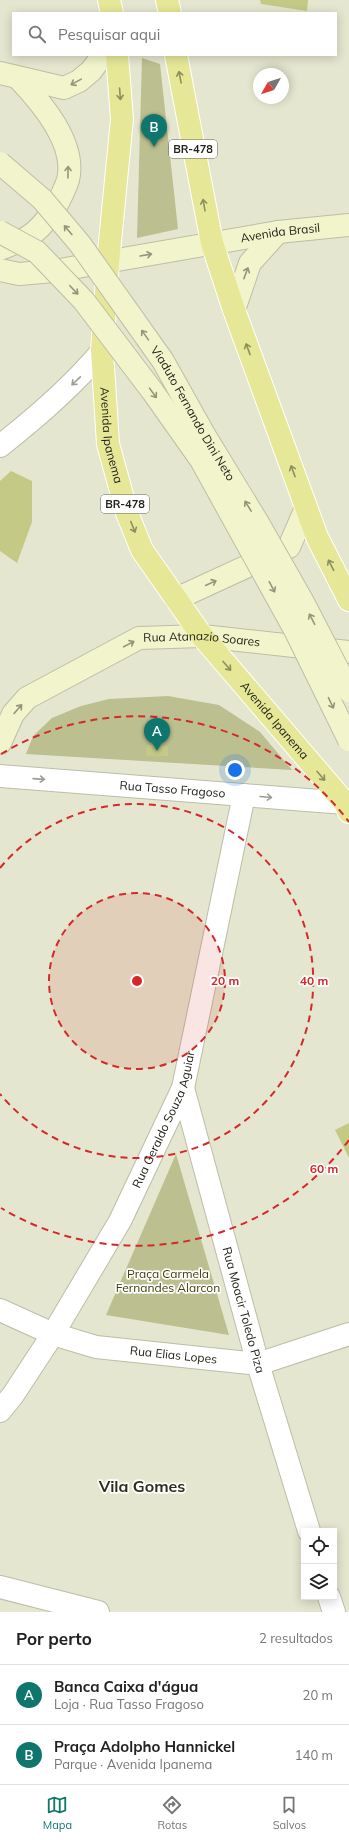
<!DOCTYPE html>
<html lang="pt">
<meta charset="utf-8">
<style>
:root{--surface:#fff;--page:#f2f2f2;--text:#222;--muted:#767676;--line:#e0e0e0;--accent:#0f766e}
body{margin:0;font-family:Mulish,sans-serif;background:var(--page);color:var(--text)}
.controls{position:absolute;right:12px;bottom:12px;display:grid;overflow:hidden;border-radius:0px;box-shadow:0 2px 10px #0003}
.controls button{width:36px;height:36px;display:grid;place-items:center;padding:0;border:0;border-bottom:1px solid var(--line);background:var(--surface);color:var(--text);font:20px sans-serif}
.compass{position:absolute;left:253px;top:68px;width:36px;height:36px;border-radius:50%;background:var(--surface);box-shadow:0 2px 10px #0003;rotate:231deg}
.you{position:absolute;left:235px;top:770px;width:14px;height:14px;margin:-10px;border:3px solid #fff;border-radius:50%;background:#1a73e8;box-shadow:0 0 0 6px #1a73e833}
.badge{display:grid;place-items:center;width:26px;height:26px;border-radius:50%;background:var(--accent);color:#fff;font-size:13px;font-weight:700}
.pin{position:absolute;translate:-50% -33px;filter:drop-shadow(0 1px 2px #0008)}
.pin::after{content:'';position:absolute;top:21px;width:14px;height:12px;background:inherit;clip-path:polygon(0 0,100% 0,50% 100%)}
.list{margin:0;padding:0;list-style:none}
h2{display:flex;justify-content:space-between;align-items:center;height:52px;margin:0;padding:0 16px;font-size:17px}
h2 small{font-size:13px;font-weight:400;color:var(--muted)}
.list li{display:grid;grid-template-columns:26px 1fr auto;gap:12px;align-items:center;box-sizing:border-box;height:60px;padding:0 16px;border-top:1px solid var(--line)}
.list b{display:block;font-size:15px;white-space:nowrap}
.list p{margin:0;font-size:13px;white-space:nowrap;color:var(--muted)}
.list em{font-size:13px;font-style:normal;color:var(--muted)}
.icon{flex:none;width:22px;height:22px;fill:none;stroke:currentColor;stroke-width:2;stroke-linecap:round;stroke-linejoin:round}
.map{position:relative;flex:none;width:349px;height:1612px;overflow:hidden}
.search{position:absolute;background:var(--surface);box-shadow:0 2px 10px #0003;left:12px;right:12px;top:12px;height:44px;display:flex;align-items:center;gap:10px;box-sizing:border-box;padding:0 14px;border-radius:0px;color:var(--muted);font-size:15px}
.sheet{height:172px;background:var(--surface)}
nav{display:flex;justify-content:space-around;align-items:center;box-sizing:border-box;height:56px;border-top:1px solid var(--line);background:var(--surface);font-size:11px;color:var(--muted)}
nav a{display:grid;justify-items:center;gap:2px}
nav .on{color:var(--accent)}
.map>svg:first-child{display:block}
.green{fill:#bcbf8f}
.building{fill:#c5c986}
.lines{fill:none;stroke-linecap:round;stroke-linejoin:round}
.minor-casing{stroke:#bcbea7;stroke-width:24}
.secondary-casing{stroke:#bcbea7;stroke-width:24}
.primary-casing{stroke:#fff;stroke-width:24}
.minor{stroke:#fff;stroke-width:22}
.secondary{stroke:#f2f4cb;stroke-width:22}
.primary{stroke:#e6e897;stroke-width:22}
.secondary-bridge-casing{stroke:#bcbea7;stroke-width:24;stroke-linecap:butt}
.secondary-bridge{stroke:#f2f4cb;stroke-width:22}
.oneway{stroke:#8e8f5f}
.oneway2{stroke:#94967b}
.oneway3{stroke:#9c9c98}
.ring{fill:none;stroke:#d62828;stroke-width:2;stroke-dasharray:7 5}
.labels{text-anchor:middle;stroke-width:3.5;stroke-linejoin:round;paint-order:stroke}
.shield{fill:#fff;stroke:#64655f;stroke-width:1}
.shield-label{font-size:11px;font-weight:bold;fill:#22231a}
.street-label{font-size:12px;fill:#22231a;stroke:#fff}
.park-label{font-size:12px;fill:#3b3c06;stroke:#fff}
.district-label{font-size:16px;font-weight:bold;fill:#2d2e1b;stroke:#fff}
.centre{fill:#d62828;stroke:#fff;stroke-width:2}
.ring-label{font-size:12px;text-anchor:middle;font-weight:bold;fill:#d62828;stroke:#fff;stroke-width:3.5;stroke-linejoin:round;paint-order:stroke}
</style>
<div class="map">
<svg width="349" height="1612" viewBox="0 0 349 1612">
<rect width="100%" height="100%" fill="#e4e6cf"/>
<!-- green -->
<g class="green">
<polygon points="142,58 160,64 178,229 137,238"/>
<polygon points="168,696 219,705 260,732 292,770 26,754 33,736 52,718 81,706 109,699"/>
<polygon points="176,1154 229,1335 106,1315"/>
</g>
<!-- building -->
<g class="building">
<polygon points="260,0 308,0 307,11 261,4"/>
<polygon points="11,471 32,481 32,522 17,563 0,551 0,481"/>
<polygon points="147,745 168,746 168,756 146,756"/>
<polygon points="349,1123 349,1158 335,1130"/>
</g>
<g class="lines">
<!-- minor casing -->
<g class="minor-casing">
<g id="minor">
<path d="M0,446c37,-29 72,-59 102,-95"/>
<path id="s1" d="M0,776l345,27"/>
<path id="s2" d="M183,1088l75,276 51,167"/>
<path id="s3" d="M0,1310l53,24 43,13 162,17 91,-30"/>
<path id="s4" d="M0,1411l13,-16 40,-61 67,-113 63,-133 61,-293"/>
<polyline points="0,1587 98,1612"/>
<polyline points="329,1597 334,1612"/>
</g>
</g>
<!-- secondary casing -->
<g class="secondary-casing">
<g id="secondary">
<polyline points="0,73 64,88 79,81 91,71 103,55"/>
<path d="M0,249c9,-4 20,-7 28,-12 10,-6 21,-20 27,-29 5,-9 10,-19 13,-28 9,-36 -27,-78 -50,-102"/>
<path id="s5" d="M0,270l19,4 35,-3 224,-39 71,-7"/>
<polyline points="234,310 250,263 278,232"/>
<polyline points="176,599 289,547 306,508"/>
<path id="s6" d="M0,743l13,-29 14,-16 112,-60 63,-2 147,16"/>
</g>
</g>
<!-- primary casing -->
<g class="primary-casing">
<g id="primary">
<polyline points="109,0 112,13"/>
<polyline points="167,0 170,13"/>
<path id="s7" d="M117,55l5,64 -14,143 -6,89 6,93 19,69 15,37 60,86 143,167 4,9"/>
<polyline points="176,55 212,243 234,310 317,537 349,600"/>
</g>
</g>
<!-- minor -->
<use href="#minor" class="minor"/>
<!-- secondary -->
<use href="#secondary" class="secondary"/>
<!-- primary -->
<use href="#primary" class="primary"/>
<!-- secondary-bridge casing -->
<g class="secondary-bridge-casing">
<g id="secondary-bridge">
<path id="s8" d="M0,163l42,36 38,45 83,117 42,75 53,87 46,81 45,87"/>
<polyline points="0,232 37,252 84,301 153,392 201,460 295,630 349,740"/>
</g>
</g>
<!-- secondary-bridge -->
<use href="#secondary-bridge" class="secondary-bridge"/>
</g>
<!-- one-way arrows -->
<defs><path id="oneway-shaft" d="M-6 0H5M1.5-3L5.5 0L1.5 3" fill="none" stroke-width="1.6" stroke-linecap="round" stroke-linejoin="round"/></defs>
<g class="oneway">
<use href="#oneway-shaft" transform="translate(180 77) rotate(-101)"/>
<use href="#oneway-shaft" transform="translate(120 94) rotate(86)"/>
<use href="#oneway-shaft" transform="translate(204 205) rotate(-100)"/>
<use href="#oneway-shaft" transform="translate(248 349) rotate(-110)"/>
<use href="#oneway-shaft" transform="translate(293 471) rotate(-110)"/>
<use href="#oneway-shaft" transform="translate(133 527) rotate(68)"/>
<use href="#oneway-shaft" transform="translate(331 565) rotate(-117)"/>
<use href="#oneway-shaft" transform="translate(227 666) rotate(49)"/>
<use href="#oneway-shaft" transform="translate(321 776) rotate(49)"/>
</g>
<g class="oneway2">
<use href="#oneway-shaft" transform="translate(76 82) rotate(151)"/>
<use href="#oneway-shaft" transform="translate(68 172) rotate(-89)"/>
<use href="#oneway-shaft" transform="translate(68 230) rotate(-130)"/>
<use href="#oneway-shaft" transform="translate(146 255) rotate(-10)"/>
<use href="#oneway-shaft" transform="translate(246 273) rotate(-69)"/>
<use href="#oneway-shaft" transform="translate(74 290) rotate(46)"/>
<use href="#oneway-shaft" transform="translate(145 335) rotate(-125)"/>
<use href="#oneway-shaft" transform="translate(153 393) rotate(54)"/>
<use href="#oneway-shaft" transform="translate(248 506) rotate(-122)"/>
<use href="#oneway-shaft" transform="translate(211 583) rotate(-25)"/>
<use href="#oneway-shaft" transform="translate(272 587) rotate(62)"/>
<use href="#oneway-shaft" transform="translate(312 619) rotate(-117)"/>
<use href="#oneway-shaft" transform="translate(129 644) rotate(-28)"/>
<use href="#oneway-shaft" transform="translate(331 703) rotate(64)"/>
<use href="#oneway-shaft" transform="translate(18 709) rotate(-49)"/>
</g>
<g class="oneway3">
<use href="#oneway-shaft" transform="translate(76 381) rotate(136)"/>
<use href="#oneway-shaft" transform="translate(39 779) rotate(4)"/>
<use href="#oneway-shaft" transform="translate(266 797) rotate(5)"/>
</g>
<!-- distance rings -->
<circle cx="137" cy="981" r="88" fill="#d62828" fill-opacity=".12"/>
<g class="ring">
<circle cx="137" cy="981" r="88"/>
<path d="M0 868A177 177 0 1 1 0 1094"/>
<path d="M349 1140A265 265 0 0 1 1 1208M1 754A265 265 0 0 1 349 822"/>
</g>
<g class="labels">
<!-- shield labels -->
<g class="shield">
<rect x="169" y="140" width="48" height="18" rx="3"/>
<rect x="101" y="495" width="48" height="18" rx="3"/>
</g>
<g class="shield-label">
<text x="193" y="153">BR-478</text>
<text x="125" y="508">BR-478</text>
</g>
<!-- street labels -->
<g class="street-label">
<text dy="4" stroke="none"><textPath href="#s5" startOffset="284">Avenida Brasil</textPath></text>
<text dy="4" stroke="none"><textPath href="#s8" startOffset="318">Viaduto Fernando Dini Neto</textPath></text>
<text dy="4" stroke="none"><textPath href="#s7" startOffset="382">Avenida Ipanema</textPath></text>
<text dy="4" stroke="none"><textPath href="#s6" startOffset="243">Rua Atanazio Soares</textPath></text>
<text dy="4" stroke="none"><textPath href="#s7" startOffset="718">Avenida Ipanema</textPath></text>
<text dy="4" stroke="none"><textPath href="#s1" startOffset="173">Rua Tasso Fragoso</textPath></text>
<text dy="4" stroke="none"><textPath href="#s4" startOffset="336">Rua Geraldo Souza Aguiar</textPath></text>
<text dy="4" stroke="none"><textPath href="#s2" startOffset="230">Rua Moacir Toledo Piza</textPath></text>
<text dy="4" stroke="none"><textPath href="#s3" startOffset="181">Rua Elias Lopes</textPath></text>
</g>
<!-- park labels -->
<g class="park-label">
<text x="168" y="1278">Praça Carmela<tspan x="168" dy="14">Fernandes Alarcon</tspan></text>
</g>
<!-- district labels -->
<g class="district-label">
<text x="142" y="1492">Vila Gomes</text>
</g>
</g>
<circle cx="137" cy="981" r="6" class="centre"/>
<g class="ring-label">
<text x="225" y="985">20 m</text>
<text x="314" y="985">40 m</text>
<text x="324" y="1173">60 m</text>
</g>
</svg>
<div class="controls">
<button><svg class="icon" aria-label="locate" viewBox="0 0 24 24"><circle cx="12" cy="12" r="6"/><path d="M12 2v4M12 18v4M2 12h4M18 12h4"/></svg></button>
<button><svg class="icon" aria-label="layers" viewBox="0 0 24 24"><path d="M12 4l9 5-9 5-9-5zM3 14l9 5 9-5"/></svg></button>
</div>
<svg class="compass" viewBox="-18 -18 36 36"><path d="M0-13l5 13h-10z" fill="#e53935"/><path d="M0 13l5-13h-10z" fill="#767676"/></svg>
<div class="you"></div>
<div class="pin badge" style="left:157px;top:751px">A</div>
<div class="pin badge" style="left:154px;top:147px">B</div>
<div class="search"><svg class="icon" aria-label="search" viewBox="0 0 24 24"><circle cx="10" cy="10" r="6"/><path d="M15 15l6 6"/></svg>Pesquisar aqui</div>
</div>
<section class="sheet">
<h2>Por perto<small>2 resultados</small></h2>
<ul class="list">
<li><span class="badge">A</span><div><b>Banca Caixa d'água</b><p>Loja · Rua Tasso Fragoso</p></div><em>20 m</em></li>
<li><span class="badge">B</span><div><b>Praça Adolpho Hannickel</b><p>Parque · Avenida Ipanema</p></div><em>140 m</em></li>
</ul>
</section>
<nav>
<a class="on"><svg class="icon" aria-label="map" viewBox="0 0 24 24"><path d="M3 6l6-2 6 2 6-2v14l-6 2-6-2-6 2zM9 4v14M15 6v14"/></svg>Mapa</a>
<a><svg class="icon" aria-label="directions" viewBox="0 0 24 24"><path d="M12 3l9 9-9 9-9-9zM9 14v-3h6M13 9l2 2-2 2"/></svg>Rotas</a>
<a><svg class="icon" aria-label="saved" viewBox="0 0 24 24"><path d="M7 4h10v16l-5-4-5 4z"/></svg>Salvos</a>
</nav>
